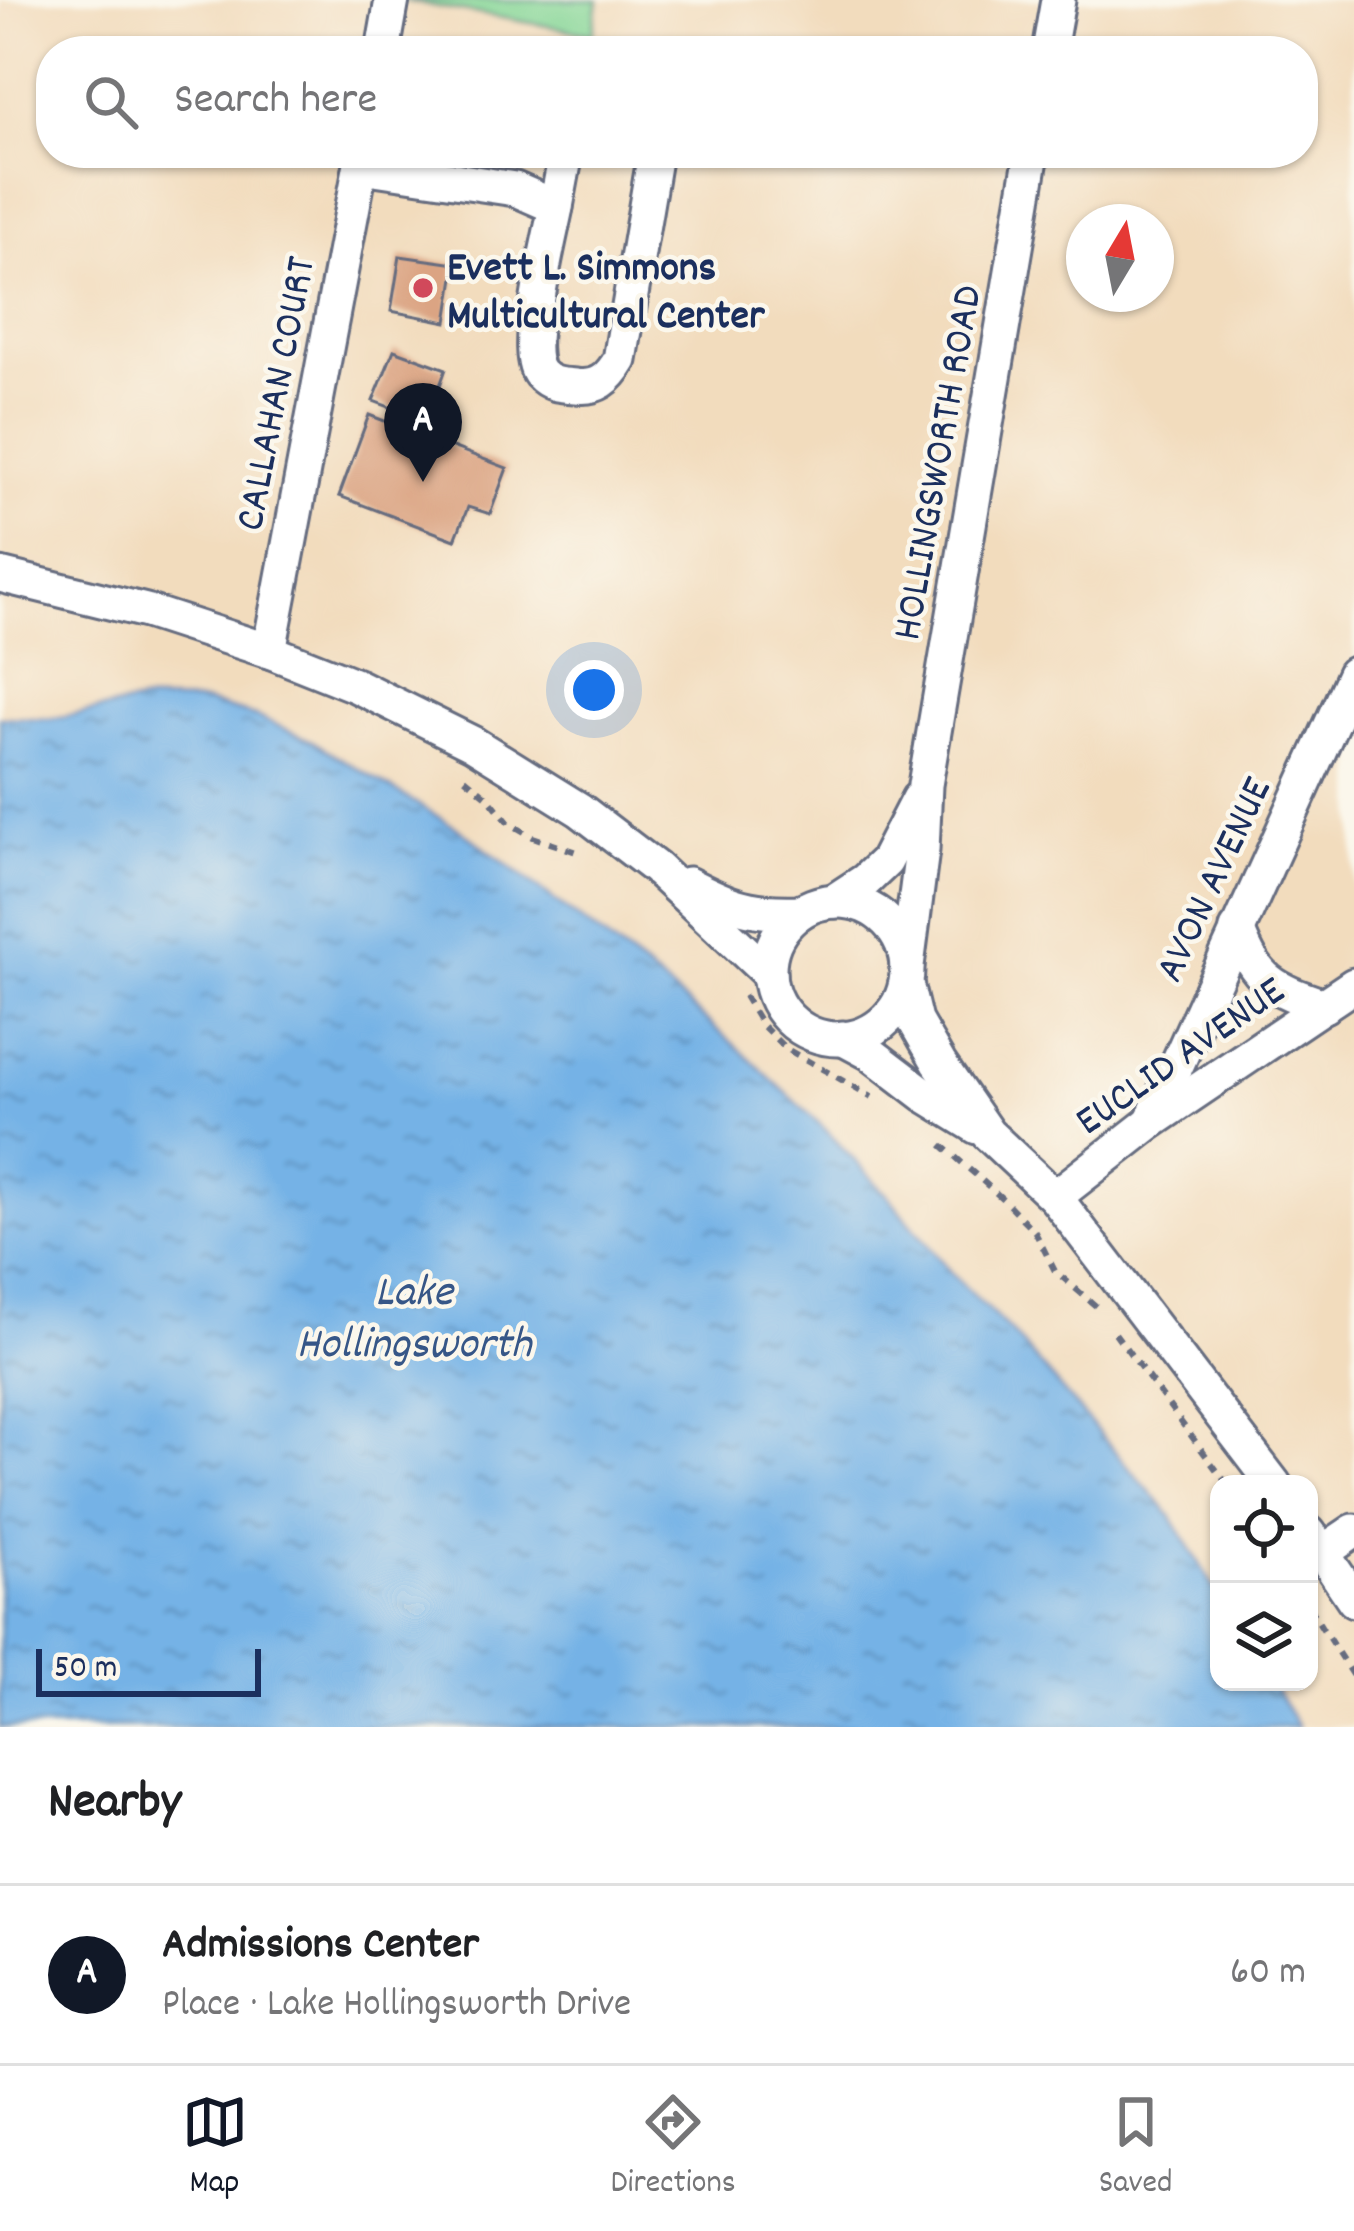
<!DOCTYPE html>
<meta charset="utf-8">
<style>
:root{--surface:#fff;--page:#f6f6f6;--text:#202124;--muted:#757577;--line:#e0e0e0;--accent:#111827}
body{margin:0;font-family:Dekko,sans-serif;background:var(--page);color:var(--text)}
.controls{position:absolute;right:36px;bottom:36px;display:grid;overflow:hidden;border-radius:24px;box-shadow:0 3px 9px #0004}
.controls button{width:108px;height:108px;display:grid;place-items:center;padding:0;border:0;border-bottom:3px solid var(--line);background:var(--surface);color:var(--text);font:60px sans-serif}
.compass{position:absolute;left:1066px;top:204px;width:108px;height:108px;border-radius:50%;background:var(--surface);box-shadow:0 3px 9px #0004;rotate:10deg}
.scale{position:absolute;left:36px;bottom:30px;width:225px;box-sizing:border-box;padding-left:12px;border:6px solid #1b2f5e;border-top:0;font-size:33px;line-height:42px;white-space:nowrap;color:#1b2f5e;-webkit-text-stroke:9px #fbf7ec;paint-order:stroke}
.you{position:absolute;left:594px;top:690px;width:42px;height:42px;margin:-30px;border:9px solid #fff;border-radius:50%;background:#1a73e8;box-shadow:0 0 0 18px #1a73e833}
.badge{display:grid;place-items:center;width:78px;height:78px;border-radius:50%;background:var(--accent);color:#fff;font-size:39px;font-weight:700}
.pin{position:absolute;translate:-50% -99px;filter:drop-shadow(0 3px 6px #0008)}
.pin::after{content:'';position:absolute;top:63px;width:42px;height:36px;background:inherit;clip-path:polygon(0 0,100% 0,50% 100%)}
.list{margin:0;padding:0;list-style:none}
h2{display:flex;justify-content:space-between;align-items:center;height:156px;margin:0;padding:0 48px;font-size:51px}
h2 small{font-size:39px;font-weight:400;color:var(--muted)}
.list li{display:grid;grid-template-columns:78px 1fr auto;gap:36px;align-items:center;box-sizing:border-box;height:180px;padding:0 48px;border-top:3px solid var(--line)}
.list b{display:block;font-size:45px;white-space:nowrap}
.list p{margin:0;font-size:39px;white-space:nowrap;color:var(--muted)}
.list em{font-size:39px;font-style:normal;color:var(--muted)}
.icon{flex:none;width:66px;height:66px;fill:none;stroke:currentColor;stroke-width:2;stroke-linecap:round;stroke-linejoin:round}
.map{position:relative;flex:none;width:1354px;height:1727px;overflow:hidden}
.search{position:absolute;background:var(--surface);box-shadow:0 3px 9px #0004;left:36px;right:36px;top:36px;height:132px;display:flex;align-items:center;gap:30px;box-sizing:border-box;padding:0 42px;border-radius:48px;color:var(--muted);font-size:45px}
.sheet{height:336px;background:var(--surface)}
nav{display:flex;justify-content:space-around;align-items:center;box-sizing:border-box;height:168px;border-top:3px solid var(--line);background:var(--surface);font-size:33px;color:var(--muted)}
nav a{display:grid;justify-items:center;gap:6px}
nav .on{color:var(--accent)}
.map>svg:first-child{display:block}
.pitch{fill:#85d696;stroke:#50827a;stroke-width:3}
.water{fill:url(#water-ripples);stroke:#4870a2;stroke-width:3}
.building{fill:#dba483}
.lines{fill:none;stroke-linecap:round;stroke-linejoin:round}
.minor-casing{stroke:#666c7f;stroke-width:39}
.path{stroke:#666c7f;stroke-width:6;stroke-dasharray:9 9;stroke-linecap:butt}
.minor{stroke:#fff;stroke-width:33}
.poi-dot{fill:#d1495b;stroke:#fbf7ec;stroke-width:4.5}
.labels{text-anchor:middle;stroke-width:9;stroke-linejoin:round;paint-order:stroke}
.poi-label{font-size:42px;font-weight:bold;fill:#1b2f5e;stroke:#fbf7ec;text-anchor:start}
.street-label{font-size:42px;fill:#1b2f5e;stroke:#fbf7ec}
.water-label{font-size:45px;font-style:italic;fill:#365687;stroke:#fbf7ec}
</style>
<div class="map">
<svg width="1354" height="1727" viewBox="0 0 1354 1727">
<defs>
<pattern id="water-ripples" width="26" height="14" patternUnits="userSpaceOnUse" patternTransform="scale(3)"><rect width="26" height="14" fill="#74b2e6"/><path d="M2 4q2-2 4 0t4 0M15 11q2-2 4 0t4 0" fill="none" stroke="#5e91be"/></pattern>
</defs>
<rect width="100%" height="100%" fill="#fbf7ec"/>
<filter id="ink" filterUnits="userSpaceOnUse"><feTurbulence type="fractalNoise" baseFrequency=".00833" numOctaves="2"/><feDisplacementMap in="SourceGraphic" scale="24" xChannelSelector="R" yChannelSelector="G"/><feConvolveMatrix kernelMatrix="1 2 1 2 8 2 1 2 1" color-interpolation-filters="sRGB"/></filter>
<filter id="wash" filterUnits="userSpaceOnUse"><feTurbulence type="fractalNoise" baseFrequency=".004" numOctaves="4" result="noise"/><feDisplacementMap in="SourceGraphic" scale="48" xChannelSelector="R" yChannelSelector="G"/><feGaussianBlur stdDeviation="2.7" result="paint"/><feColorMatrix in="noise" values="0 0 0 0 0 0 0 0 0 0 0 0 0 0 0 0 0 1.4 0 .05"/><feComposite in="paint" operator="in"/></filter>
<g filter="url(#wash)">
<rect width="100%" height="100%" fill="#f2dcbd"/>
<!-- pitch -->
<polygon class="pitch" points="400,0 598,0 593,34"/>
<!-- water -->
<polygon class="water" points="147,701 205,702 258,717 312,741 462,831 646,969 735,1045 823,1127 889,1197 953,1275 1012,1333 1171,1516 1219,1596 1219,1682 1271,1682 1298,1727 0,1727 0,717 50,719"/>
<g id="blocks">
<!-- building -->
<g class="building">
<polygon points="400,256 456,264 447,322 391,311"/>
<polygon points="394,350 446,369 427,421 373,401"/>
<polygon points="369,415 507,468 490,514 468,507 455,540 339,496"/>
</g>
</g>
</g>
<g filter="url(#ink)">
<use href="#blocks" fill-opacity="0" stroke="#666c7f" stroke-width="3"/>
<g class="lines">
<!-- minor casing -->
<g class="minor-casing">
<g id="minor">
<polyline points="383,51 392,0"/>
<polyline points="1049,51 1058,0"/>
<path d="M361,166l154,23 41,18c-6,31 -35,145 -16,167 10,11 21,11 35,12 22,3 34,-7 45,-26l35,-207"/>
<polyline points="556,207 566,153"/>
<polyline points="0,575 146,611 269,651 357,686 472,743 580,810 656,868 769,974"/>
<polyline points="269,651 363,153"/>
<path d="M688,884c42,22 63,30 112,28"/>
<polyline points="834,901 866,880 886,861 918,799"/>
<circle cx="838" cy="970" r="69"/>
<path d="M1237,929c20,53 35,59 87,77"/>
<polyline points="907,966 922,850 925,785 1032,153"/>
<polyline points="906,984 915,1021 939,1063 988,1134 1055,1197 1274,1484"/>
<polyline points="842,1038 870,1053 925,1095 977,1127"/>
<polyline points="1151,1122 1354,674"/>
<polyline points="1055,1197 1151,1122 1354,985"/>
<polyline points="1309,1533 1354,1600"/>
<polyline points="1323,1552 1354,1531"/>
</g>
</g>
<!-- path -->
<g class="path">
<polyline points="465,778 487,796 509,823 533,837 582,854"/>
<polyline points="744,996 761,1024 785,1048 872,1097"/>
<polyline points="942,1145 1004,1200 1035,1232 1055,1271 1097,1307"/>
<polyline points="1115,1333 1227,1484"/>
<polyline points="1309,1607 1354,1678"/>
</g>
<!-- minor -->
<use href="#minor" class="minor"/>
</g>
</g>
<!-- markers -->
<circle class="poi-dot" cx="423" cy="288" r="12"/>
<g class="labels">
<!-- poi labels -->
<g class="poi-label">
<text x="447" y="279">Evett L. Simmons<tspan x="447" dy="48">Multicultural Center</tspan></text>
</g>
<!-- street labels -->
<g class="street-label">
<text transform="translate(272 393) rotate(-79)" y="15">CALLAHAN COURT</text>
<text transform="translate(934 462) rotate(-80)" y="15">HOLLINGSWORTH ROAD</text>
<text transform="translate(1210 878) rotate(-65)" y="15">AVON AVENUE</text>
<text transform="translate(1178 1053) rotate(-35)" y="15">EUCLID AVENUE</text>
</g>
<!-- water labels -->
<g class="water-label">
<text x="414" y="1304">Lake<tspan x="414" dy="52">Hollingsworth</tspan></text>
</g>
</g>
</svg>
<div class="controls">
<button><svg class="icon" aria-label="locate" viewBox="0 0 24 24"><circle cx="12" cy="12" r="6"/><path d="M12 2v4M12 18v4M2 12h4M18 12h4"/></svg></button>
<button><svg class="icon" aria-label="layers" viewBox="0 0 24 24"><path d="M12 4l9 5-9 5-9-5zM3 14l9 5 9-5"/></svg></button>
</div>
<svg class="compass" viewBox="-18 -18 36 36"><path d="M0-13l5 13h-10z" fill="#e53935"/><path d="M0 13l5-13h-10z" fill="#757577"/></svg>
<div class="scale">50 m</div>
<div class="you"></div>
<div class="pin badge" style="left:423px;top:482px">A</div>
<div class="search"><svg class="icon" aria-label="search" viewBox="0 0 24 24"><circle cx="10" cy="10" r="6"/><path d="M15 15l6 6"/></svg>Search here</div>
</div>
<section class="sheet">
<h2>Nearby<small></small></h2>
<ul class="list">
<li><span class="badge">A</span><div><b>Admissions Center</b><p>Place · Lake Hollingsworth Drive</p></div><em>60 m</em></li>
</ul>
</section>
<nav>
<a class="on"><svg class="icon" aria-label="map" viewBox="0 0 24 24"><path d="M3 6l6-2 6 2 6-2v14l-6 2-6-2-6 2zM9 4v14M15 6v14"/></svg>Map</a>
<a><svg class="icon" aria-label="directions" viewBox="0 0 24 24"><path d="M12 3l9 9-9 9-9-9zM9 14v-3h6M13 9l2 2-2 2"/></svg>Directions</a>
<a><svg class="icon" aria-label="saved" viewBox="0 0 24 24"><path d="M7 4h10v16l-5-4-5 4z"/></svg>Saved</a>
</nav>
